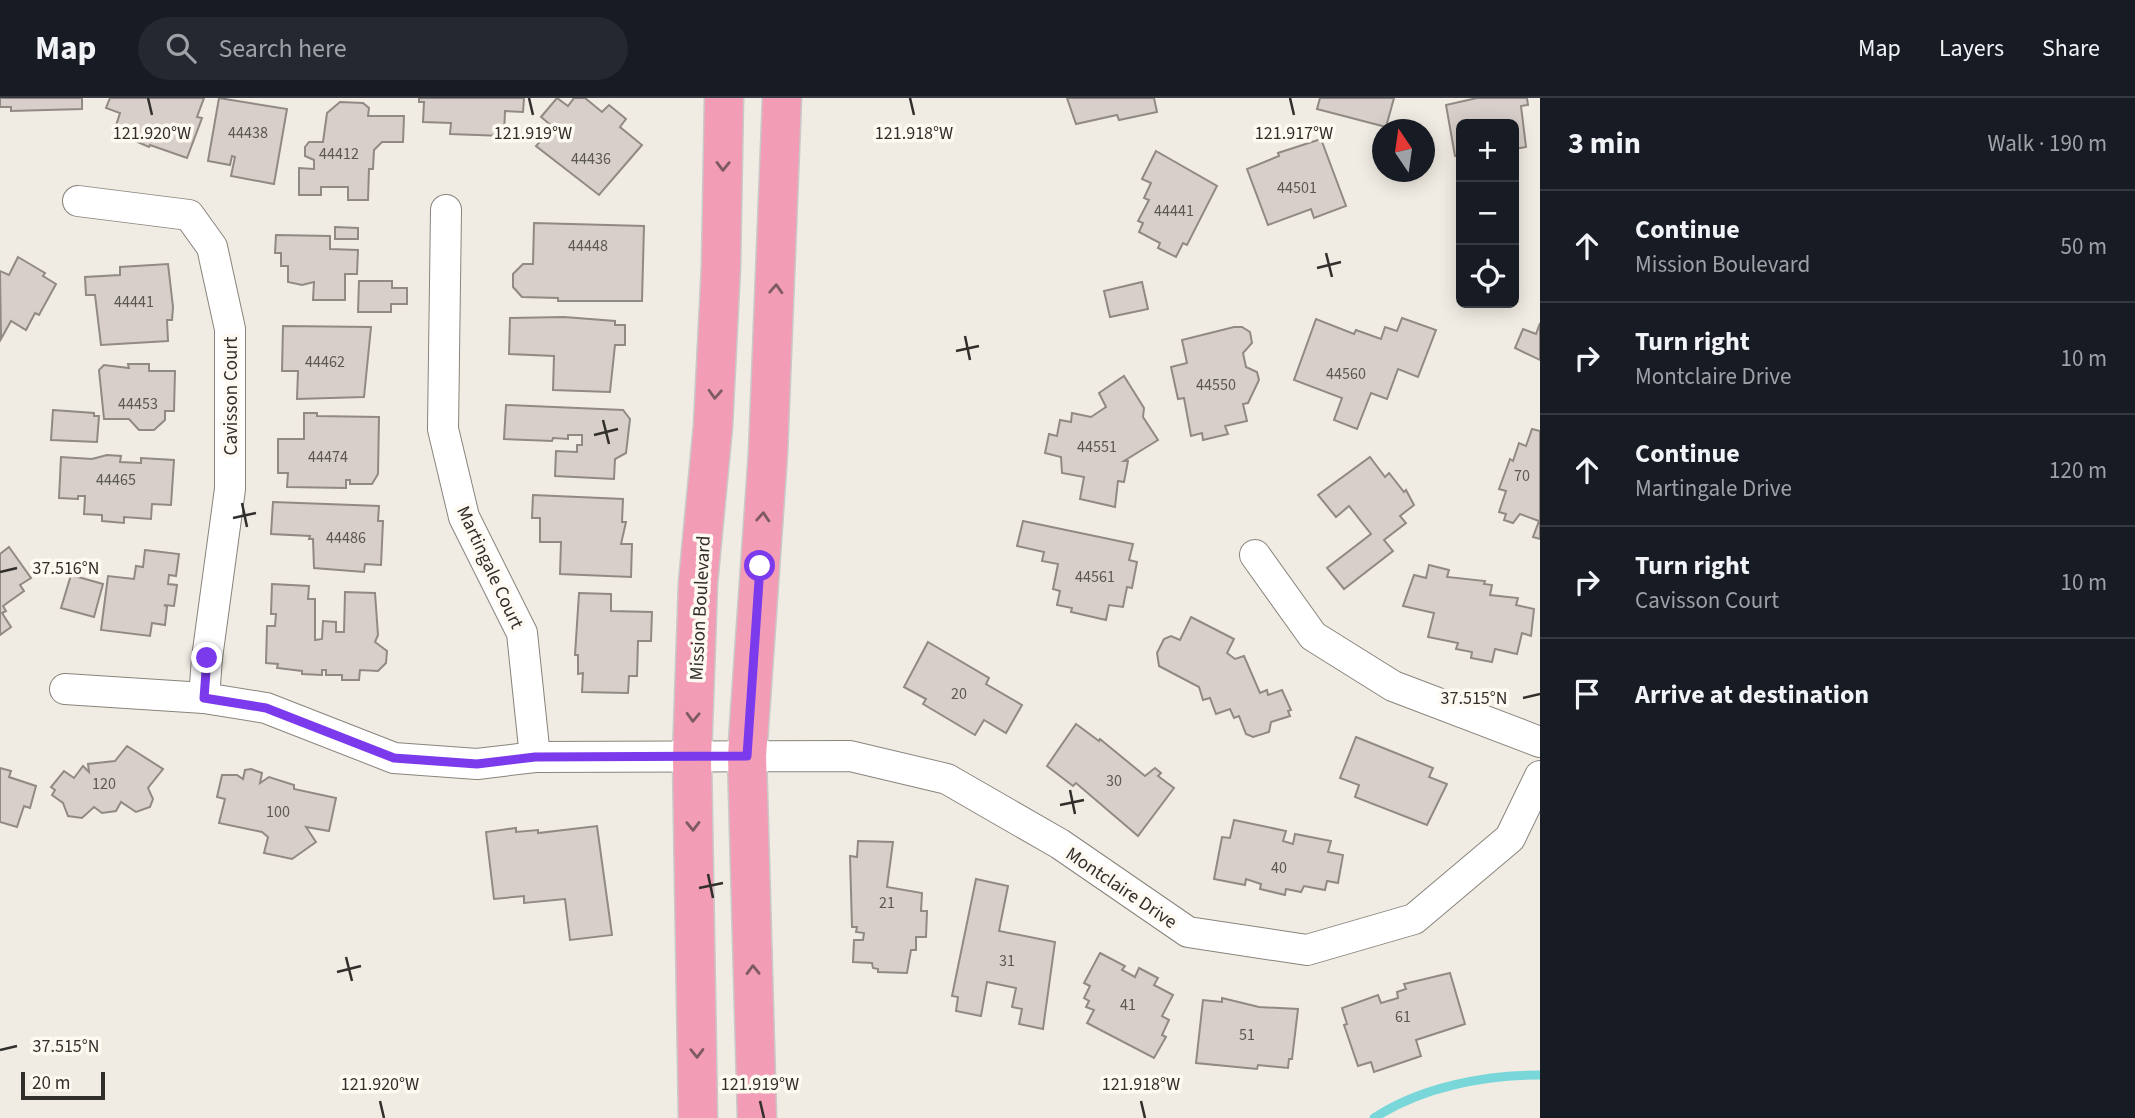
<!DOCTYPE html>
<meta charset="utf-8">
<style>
:root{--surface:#171b24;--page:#242831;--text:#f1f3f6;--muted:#9ea1a6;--line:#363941}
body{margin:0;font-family:"Source Sans 3",sans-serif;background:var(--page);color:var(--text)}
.controls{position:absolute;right:21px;top:21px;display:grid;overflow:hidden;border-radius:10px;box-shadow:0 4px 18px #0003}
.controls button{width:63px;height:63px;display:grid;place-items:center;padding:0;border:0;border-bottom:2px solid var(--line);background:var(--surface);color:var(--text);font:35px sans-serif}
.compass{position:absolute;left:1372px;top:21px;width:63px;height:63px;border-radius:50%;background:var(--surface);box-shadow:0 4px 18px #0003;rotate:347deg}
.scale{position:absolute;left:21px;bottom:18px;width:84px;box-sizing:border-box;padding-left:7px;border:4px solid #312f2c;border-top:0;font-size:19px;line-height:24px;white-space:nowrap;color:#312f2c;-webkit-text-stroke:5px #fef9f1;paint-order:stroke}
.stop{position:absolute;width:21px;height:21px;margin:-16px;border:5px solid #7c3aed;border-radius:50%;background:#fff}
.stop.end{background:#7c3aed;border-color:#fff;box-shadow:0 2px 7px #0008}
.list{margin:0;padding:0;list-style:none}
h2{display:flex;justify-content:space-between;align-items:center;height:91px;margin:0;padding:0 28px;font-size:30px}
h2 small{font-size:23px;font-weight:400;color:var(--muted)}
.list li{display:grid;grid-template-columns:46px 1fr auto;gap:21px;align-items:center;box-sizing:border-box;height:112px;padding:0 28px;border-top:2px solid var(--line)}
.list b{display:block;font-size:26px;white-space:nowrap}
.list p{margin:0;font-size:23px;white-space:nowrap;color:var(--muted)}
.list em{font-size:23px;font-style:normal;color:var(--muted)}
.icon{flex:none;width:38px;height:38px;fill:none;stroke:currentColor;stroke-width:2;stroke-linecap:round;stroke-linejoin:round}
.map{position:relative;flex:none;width:1540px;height:1020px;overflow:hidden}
header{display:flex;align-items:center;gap:42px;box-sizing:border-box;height:98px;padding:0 35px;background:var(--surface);border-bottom:2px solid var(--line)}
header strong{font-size:33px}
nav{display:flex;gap:38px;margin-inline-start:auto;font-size:24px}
.search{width:490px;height:63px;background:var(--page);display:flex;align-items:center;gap:18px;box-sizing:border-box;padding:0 24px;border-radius:38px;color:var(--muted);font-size:26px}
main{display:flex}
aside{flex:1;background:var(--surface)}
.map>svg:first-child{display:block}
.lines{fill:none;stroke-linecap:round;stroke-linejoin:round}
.stream{stroke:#79d7da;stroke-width:9}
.building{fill:#d8cfca;stroke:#918984;stroke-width:2}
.minor-casing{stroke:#88847c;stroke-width:32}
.primary-casing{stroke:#c9c9c8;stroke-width:41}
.minor{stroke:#fff;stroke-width:30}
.primary{stroke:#f29cb6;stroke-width:38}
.oneway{stroke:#7e5b63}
.route{stroke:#7c3aed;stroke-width:9}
.ticks{fill:none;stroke:#312f2c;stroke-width:2.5}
.labels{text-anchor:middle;stroke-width:7;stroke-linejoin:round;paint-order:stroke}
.number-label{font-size:16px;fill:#5b5754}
.street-label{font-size:19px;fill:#312f2c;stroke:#fef9f1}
.ticks-label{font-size:18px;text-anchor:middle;fill:#312f2c;stroke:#fef9f1;stroke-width:7;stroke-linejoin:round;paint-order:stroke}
</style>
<header>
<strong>Map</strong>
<div class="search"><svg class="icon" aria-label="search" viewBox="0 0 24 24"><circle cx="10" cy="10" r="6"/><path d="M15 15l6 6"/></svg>Search here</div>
<nav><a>Map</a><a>Layers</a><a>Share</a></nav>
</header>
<main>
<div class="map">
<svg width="1540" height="1020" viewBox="0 0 1540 1020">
<rect width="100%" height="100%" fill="#f1ece3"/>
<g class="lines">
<!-- stream -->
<path class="stream" d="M1374,1020c47,-31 111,-43 166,-43"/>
</g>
<!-- building -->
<g class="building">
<polygon points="0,0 82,0 82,11 11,13 11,9 0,9"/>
<polygon points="110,0 204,0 197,19 202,20 187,60 150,47 149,49 114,34 120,15 106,10"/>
<polygon points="219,0 287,11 274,86 231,78 235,59 232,58 230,67 208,63"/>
<polygon points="419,0 524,0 523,14 505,13 504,38 450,36 451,25 423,24 424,4 419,4"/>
<polygon points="557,0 568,8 574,0 585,0 602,14 609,7 626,21 620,29 642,47 599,97 536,48 553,29 541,19"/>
<polygon points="1067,0 1154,0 1157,14 1119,22 1117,17 1076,26"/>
<polygon points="1320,0 1394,0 1386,29 1317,11"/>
<polygon points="1477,0 1527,0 1528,7 1521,8 1526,49 1514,51 1514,26 1461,26 1461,58 1455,58 1446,7"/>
<polygon points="340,4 363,5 369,10 368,18 404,18 403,44 382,44 374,52 373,71 369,71 368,102 348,102 348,89 321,89 321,97 299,97 299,70 314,71 314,62 305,58 305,49 309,44 323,44 327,15"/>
<polygon points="1321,41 1346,108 1314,120 1311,111 1268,127 1247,71 1279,58 1278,55"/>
<polygon points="1156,53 1217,88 1187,147 1183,145 1176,159 1158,150 1160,145 1139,134 1143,125 1138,123 1149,102 1144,100 1151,85 1142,81"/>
<polygon points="534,125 644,128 642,203 558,203 558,200 522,199 513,189 513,176 523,166 533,166"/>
<polygon points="335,129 358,130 358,141 335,141"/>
<polygon points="276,137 330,138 330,151 358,152 357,176 345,176 345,202 313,202 314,184 302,187 288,184 288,168 281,168 281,155 275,155"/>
<polygon points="18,159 45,175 43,178 56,186 39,217 35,215 26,232 11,223 1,241 0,173 9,177"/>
<polygon points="168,166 173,209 172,222 167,222 168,243 101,247 95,197 86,197 85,179 120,177 120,169"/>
<polygon points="359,183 392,183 392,190 407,190 407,206 391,206 391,214 358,214"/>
<polygon points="1142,184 1148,211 1110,219 1104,193"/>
<polygon points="564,219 615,223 615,227 625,227 625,247 615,247 610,294 553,292 554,258 509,256 510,220"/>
<polygon points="1402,220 1436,232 1418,279 1398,271 1387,301 1371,295 1357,331 1334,322 1342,300 1294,282 1316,221 1354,236 1356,232 1381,241 1385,229 1397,233"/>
<polygon points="1540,225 1540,262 1515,250 1523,231 1536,236"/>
<polygon points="283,228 371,229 364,299 297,301 298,273 282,273"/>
<polygon points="1234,229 1242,229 1250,234 1252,245 1243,255 1246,269 1257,274 1259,282 1248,305 1243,306 1247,323 1225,328 1228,336 1203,342 1202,335 1191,338 1184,300 1178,301 1171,269 1187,265 1182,242"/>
<polygon points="128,266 149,266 149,273 175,273 174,313 165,313 165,322 154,332 139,332 129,321 104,321 99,272 104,267 129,270"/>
<polygon points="1124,278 1144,310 1143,319 1158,342 1124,363 1128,363 1124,384 1118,383 1115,409 1080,401 1084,379 1062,375 1061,359 1045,355 1049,336 1057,338 1060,322 1071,324 1072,315 1091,319 1106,309 1099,295"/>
<polygon points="506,307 623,312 630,321 626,355 615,361 614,381 555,378 556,353 577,354 577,347 582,347 582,337 568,337 568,341 553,340 552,343 504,341"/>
<polygon points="53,312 94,315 94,318 99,318 97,344 51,342"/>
<polygon points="304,315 317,315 317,318 379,319 378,376 372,386 350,386 350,382 346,382 346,390 287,389 288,375 278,375 278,341 304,341"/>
<polygon points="1532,331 1540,333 1540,441 1533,439 1539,423 1520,416 1513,425 1504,422 1506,416 1499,414 1506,393 1499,391 1510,361 1513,363 1519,345 1526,348"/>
<polygon points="107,357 121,358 120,364 141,365 141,360 174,362 171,407 152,406 151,421 124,419 124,425 102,423 102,417 84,416 85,398 78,398 78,401 59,400 61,359 92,361"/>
<polygon points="1370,359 1385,379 1389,375 1404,394 1406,392 1414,407 1400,418 1406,425 1384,442 1393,453 1344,491 1327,470 1371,436 1349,408 1336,419 1318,397"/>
<polygon points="533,397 623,401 622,424 626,424 621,446 632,446 631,479 560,476 561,444 540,444 540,420 532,420"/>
<polygon points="273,404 379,408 378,423 383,423 381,467 365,466 364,474 314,470 313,441 309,441 310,438 271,436"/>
<polygon points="1023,423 1133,446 1129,462 1137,464 1132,490 1127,489 1123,509 1109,507 1106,522 1071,514 1072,510 1057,507 1060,493 1053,491 1058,466 1042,463 1044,454 1017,448"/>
<polygon points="9,449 31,480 20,487 24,493 3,508 6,513 2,515 11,529 0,537 0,456"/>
<polygon points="145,452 179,456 176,478 169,477 168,486 177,487 174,508 164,507 167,509 165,527 152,525 150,538 101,532 108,478 134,481 136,468 143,469"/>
<polygon points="1429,467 1449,472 1447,479 1485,483 1484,486 1492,487 1490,497 1518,500 1516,507 1534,511 1531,538 1522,535 1517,556 1495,551 1492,564 1471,560 1472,554 1456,551 1458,545 1428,539 1434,515 1403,508 1414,477 1426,480"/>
<polygon points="71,477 103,486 94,519 61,510"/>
<polygon points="272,486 309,488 308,501 315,501 315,542 322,541 323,523 336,524 336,534 344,534 345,494 375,495 378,537 375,544 387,553 386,565 378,573 360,572 359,582 342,582 342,577 326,577 326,572 322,572 322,577 302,576 302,573 277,570 278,566 266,565 267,528 275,528 276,516 271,516"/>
<polygon points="579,495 611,496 611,513 652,514 651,543 638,543 637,578 629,578 628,595 582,594 583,575 578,576 578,557 575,557"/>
<polygon points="1191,519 1234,541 1227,555 1235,561 1244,558 1260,595 1267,592 1268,597 1282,592 1291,612 1288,613 1290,618 1271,624 1269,634 1253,639 1246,636 1239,618 1234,620 1230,611 1216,616 1210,600 1203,602 1199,589 1159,568 1157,555 1164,541 1171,538 1180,542"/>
<polygon points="928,544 989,580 986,586 1022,607 1006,635 984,622 975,637 923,606 926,601 904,589"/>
<polygon points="1076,626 1099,643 1100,641 1145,678 1155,670 1161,675 1158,678 1174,690 1138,738 1076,685 1073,688 1047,668"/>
<polygon points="1356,639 1433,670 1429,679 1447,686 1427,727 1355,699 1359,687 1340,680"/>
<polygon points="127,648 163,671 148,690 153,701 150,709 136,714 121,704 116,713 102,715 94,709 82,720 68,718 63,705 52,697 55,692 51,689 64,673 74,680 83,668 89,674 88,666 115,663"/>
<polygon points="0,670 11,673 9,679 36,688 30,710 24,708 17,729 0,724"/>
<polygon points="251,671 262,675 260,685 269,679 294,687 294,691 336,700 329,733 306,729 316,744 292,761 264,755 268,739 262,734 219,725 225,701 217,699 222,677 237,677 243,681 245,672"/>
<polygon points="1234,722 1286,733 1283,743 1293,746 1295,736 1331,743 1328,754 1343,757 1338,785 1327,783 1325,792 1304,788 1301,794 1286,791 1285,797 1260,791 1261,786 1246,781 1245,787 1214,781 1222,739 1230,740"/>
<polygon points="597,728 612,837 570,842 565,801 524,805 524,798 494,801 486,734 516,730 516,734 538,732 538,735"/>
<polygon points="858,743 893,744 887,789 922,795 921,813 927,813 926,839 916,839 916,852 911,852 907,875 878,874 878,871 873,870 872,865 853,864 854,842 863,842 864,835 856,834 857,829 852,829 850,758 857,759"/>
<polygon points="976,781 1008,788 999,833 1055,844 1043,931 1019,926 1022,911 1012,909 1016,890 987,884 981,918 956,913 958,899 952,898"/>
<polygon points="1100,855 1125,868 1122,872 1135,879 1139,870 1158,880 1154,887 1173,897 1162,918 1169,922 1162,937 1166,939 1154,960 1087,925 1094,912 1086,909 1089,903 1084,900 1090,888 1084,885"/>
<polygon points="1450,875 1465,926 1416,942 1421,958 1374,974 1371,964 1358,968 1344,927 1347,926 1342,910 1378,897 1381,905 1398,900 1397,894 1406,891 1404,886"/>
<polygon points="1222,900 1259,909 1298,911 1292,961 1289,961 1288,970 1258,967 1257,971 1196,965 1203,902 1222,904"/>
</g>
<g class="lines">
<!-- minor casing -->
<g class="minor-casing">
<g id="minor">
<polyline points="78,103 189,117 212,149 230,231 230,391 207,560 204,600"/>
<polyline points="446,112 443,331 464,419 522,535 535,659"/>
<polyline points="1255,457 1313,538 1393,588 1540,644"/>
<polyline points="65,591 204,600 266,610 394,660 477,666 535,659 850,658 947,681 1060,746 1188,834 1307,852 1414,821 1510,740 1540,678"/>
</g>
</g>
<!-- primary casing -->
<g class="primary-casing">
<g id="primary">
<polyline points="698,1020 692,660 698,485 713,328 721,168 724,0"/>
<polyline points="757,1020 747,658 768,355 782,0"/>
</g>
</g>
<!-- minor -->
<use href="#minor" class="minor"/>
<!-- primary -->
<use href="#primary" class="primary"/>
</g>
<!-- one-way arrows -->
<defs><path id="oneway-chevron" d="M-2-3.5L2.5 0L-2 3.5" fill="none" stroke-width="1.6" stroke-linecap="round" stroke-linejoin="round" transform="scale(1.75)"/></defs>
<g class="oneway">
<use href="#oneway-chevron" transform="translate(723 68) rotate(91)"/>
<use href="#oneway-chevron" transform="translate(776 191) rotate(-87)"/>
<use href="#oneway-chevron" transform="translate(715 296) rotate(93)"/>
<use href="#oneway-chevron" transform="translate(763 419) rotate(-86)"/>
<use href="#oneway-chevron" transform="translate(693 619) rotate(92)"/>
<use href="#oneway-chevron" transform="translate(693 728) rotate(89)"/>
<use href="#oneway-chevron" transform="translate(753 872) rotate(-91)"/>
<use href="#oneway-chevron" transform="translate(697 955) rotate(89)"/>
</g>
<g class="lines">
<!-- route -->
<polyline class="route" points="207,560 204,600 266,610 394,660 477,666 535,659 747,658 760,468"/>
</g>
<!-- ticks -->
<path class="ticks" d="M148,0l4,17M529,0l4,17M910,0l4,17M1290,0l4,17M1326,155l6,24M1317,170l24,-6M965,238l5,24M956,253l23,-5M603,322l6,24M594,337l24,-6M242,405l5,24M233,420l23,-5M0,474l17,-4M1523,600l17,-4M1070,692l5,24M1060,707l24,-5M708,776l5,24M699,790l24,-5M346,859l6,24M337,874l24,-6M0,952l17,-4M380,1003l4,17M760,1003l4,17M1141,1003l4,17"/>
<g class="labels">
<!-- number labels -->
<g class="number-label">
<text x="248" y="40">44438</text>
<text x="339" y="61">44412</text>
<text x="591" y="66">44436</text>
<text x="1297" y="95">44501</text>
<text x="1174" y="118">44441</text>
<text x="588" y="153">44448</text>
<text x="134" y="209">44441</text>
<text x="325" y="269">44462</text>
<text x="1346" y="281">44560</text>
<text x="1216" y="292">44550</text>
<text x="138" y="311">44453</text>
<text x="1097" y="354">44551</text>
<text x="328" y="364">44474</text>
<text x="1522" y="383">70</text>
<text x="116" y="387">44465</text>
<text x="346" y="445">44486</text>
<text x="1095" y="484">44561</text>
<text x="959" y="601">20</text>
<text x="1114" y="688">30</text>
<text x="104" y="691">120</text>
<text x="278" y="719">100</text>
<text x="1279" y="775">40</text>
<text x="887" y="810">21</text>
<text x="1007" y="868">31</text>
<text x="1128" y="912">41</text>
<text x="1403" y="924">61</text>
<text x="1247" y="942">51</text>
</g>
<!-- street labels -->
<g class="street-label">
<text transform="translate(230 298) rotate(-90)" y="7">Cavisson Court</text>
<text transform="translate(491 469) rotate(65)" y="7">Martingale Court</text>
<text transform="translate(699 510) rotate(-87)" y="7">Mission Boulevard</text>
<text transform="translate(1122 789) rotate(34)" y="7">Montclaire Drive</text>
</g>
</g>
<g class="ticks-label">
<text x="152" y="41">121.920°W</text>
<text x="533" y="41">121.919°W</text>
<text x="914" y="41">121.918°W</text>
<text x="1294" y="41">121.917°W</text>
<text x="66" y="476">37.516°N</text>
<text x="1474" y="606">37.515°N</text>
<text x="66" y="954">37.515°N</text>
<text x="380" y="992">121.920°W</text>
<text x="760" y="992">121.919°W</text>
<text x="1141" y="992">121.918°W</text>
</g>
</svg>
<div class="controls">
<button>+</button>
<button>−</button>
<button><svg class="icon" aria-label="locate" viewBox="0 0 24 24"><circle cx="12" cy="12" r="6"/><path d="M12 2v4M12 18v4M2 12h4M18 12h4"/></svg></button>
</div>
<svg class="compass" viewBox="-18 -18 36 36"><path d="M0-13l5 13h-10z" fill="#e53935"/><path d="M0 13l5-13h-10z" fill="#9ea1a6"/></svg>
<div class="scale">20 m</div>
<div class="stop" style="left:760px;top:468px"></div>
<div class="stop end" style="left:207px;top:560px"></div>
</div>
<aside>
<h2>3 min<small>Walk · 190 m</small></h2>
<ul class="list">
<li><svg class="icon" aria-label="ahead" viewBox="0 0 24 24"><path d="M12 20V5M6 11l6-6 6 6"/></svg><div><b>Continue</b><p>Mission Boulevard</p></div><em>50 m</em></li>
<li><svg class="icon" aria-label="right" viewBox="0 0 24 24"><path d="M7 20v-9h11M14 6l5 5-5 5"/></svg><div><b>Turn right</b><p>Montclaire Drive</p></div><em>10 m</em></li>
<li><svg class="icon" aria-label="ahead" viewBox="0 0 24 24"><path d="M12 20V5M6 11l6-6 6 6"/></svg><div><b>Continue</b><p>Martingale Drive</p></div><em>120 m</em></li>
<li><svg class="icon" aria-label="right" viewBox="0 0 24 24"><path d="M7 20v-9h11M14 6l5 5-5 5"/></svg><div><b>Turn right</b><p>Cavisson Court</p></div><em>10 m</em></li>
<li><svg class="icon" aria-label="arrive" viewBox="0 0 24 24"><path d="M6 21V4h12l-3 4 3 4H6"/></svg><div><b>Arrive at destination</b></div></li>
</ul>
</aside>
</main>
